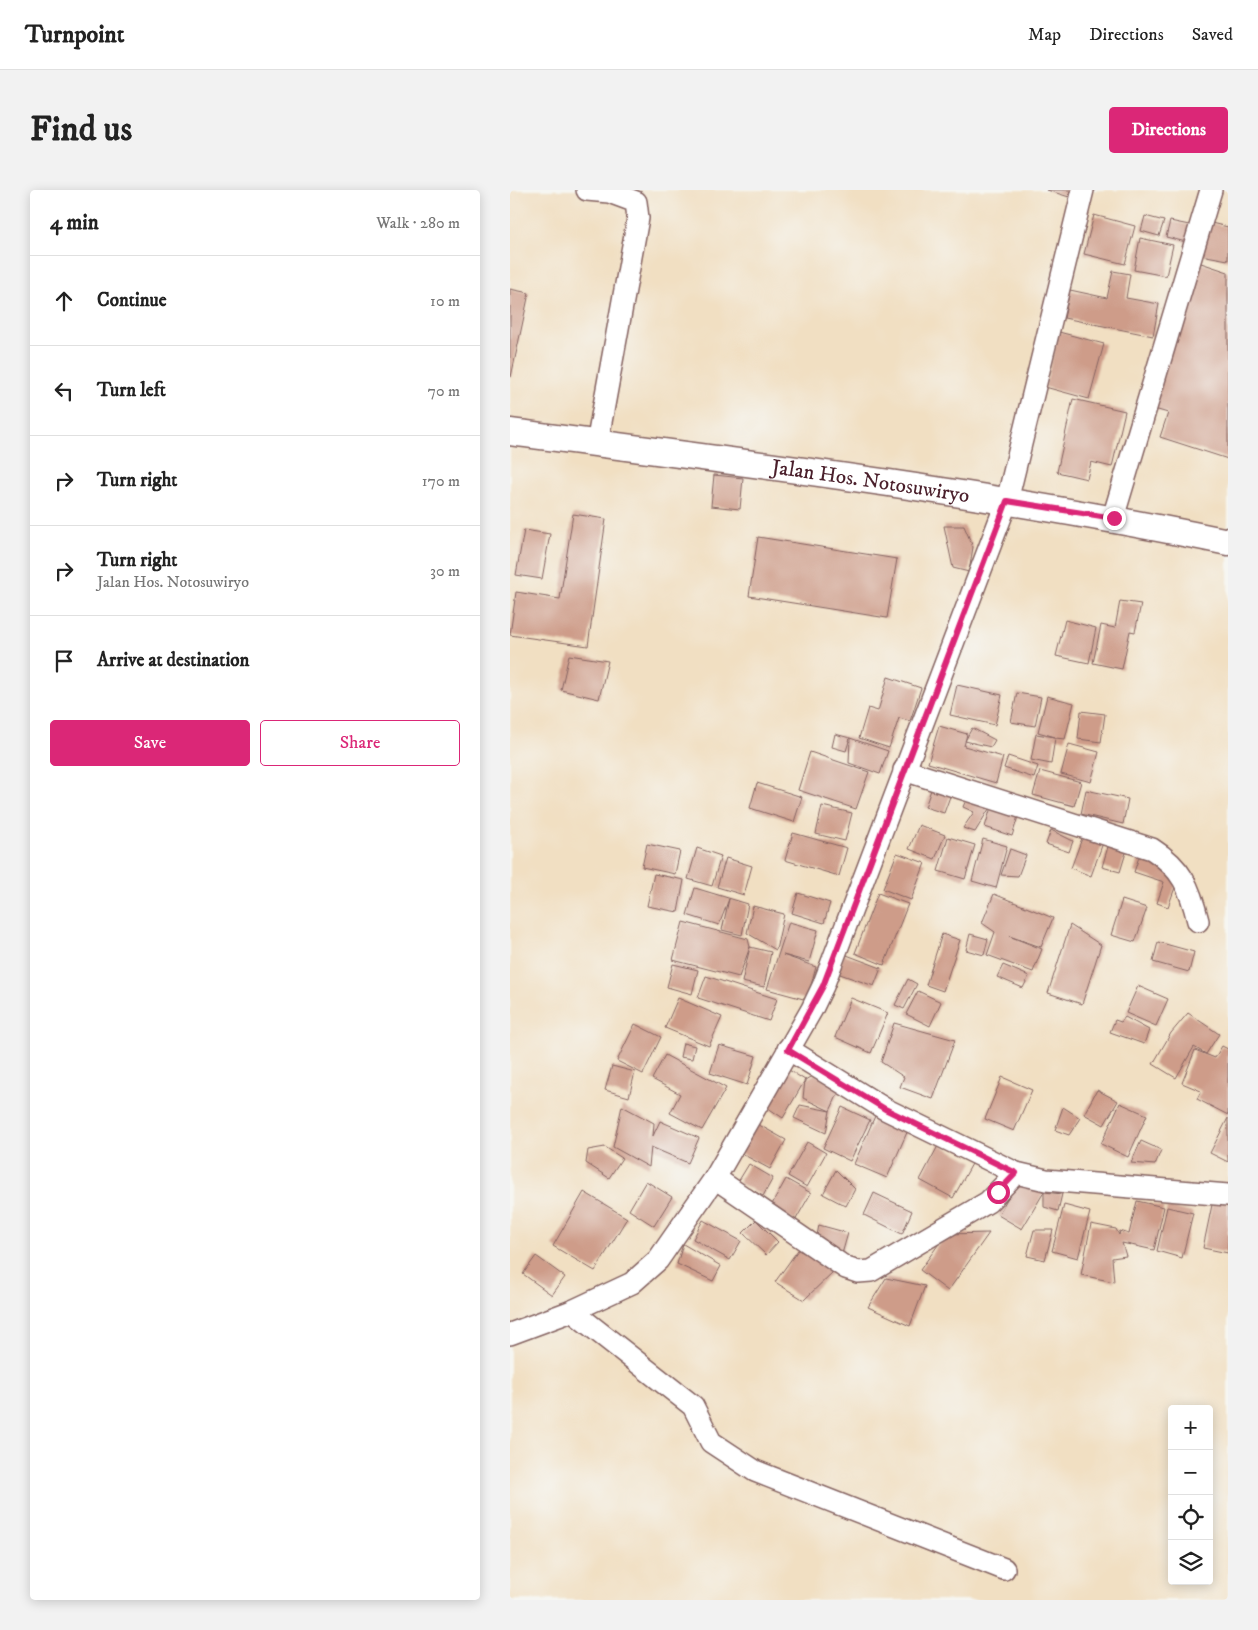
<!DOCTYPE html>
<meta charset="utf-8">
<style>
:root{--surface:#fff;--page:#f2f2f2;--text:#222;--muted:#767676;--line:#e0e0e0;--accent:#db2777}
body{margin:0;font-family:"IM FELL DW Pica",serif;background:var(--page);color:var(--text)}
.controls{position:absolute;right:15px;bottom:15px;display:grid;overflow:hidden;border-radius:5px;box-shadow:0 2px 12px #0003}
.controls button{width:45px;height:45px;display:grid;place-items:center;padding:0;border:0;border-bottom:1px solid var(--line);background:var(--surface);color:var(--text);font:25px sans-serif}
.stop{position:absolute;width:15px;height:15px;margin:-11px;border:4px solid #db2777;border-radius:50%;background:#fff}
.stop.end{background:#db2777;border-color:#fff;box-shadow:0 1px 5px #0008}
.list{margin:0;padding:0;list-style:none}
h2{display:flex;justify-content:space-between;align-items:center;height:65px;margin:0;padding:0 20px;font-size:21px}
h2 small{font-size:16px;font-weight:400;color:var(--muted)}
.list li{display:grid;grid-template-columns:32px 1fr auto;gap:15px;align-items:center;box-sizing:border-box;height:90px;padding:0 20px;border-top:1px solid var(--line)}
.list b{display:block;font-size:19px;white-space:nowrap}
.list p{margin:0;font-size:16px;white-space:nowrap;color:var(--muted)}
.list em{font-size:16px;font-style:normal;color:var(--muted)}
.actions{display:flex;gap:10px;padding:15px 20px}
.actions a{flex:1;padding:11px 0;border:1px solid var(--accent);border-radius:5px;text-align:center;font-size:18px;color:var(--accent)}
.actions .main{background:var(--accent);color:#fff}
.icon{flex:none;width:28px;height:28px;fill:none;stroke:currentColor;stroke-width:2;stroke-linecap:round;stroke-linejoin:round}
.map{position:relative;flex:none;width:718px;height:1410px;overflow:hidden;border-radius:5px}
header{display:flex;align-items:center;gap:30px;box-sizing:border-box;height:70px;padding:0 25px;background:var(--surface);border-bottom:1px solid var(--line)}
header strong{font-size:24px}
nav{display:flex;gap:28px;margin-inline-start:auto;font-size:18px}
.intro{display:flex;align-items:center;justify-content:space-between;box-sizing:border-box;height:120px;padding:0 30px}
h1{margin:0;font-size:35px}
.button{padding:12px 22px;border-radius:5px;background:var(--accent);color:#fff;font-size:18px;font-weight:700}
main{display:flex;gap:30px;padding:0 30px}
aside{flex:1;background:var(--surface);border-radius:5px;box-shadow:0 2px 12px #0003}
.map>svg:first-child{display:block}
.building{fill:#ce9c89}
.lines{fill:none;stroke-linecap:round;stroke-linejoin:round}
.minor-casing{stroke:#846260;stroke-width:24}
.tertiary-casing{stroke:#846260;stroke-width:29}
.minor{stroke:#fff;stroke-width:21}
.tertiary{stroke:#fff;stroke-width:26}
.route{stroke:#db2777;stroke-width:6}
.labels{text-anchor:middle;stroke-width:4.5;stroke-linejoin:round;paint-order:stroke}
.street-label{font-size:21px;fill:#4a1f2b;stroke:#f6f6f2}
</style>
<header>
<strong>Turnpoint</strong>
<nav><a>Map</a><a>Directions</a><a>Saved</a></nav>
</header>
<div class="intro"><h1>Find us</h1><a class="button">Directions</a></div>
<main>
<aside>
<h2>4 min<small>Walk · 280 m</small></h2>
<ul class="list">
<li><svg class="icon" aria-label="ahead" viewBox="0 0 24 24"><path d="M12 20V5M6 11l6-6 6 6"/></svg><div><b>Continue</b></div><em>10 m</em></li>
<li><svg class="icon" aria-label="left" viewBox="0 0 24 24"><path d="M17 20v-9H6M10 6l-5 5 5 5"/></svg><div><b>Turn left</b></div><em>70 m</em></li>
<li><svg class="icon" aria-label="right" viewBox="0 0 24 24"><path d="M7 20v-9h11M14 6l5 5-5 5"/></svg><div><b>Turn right</b></div><em>170 m</em></li>
<li><svg class="icon" aria-label="right" viewBox="0 0 24 24"><path d="M7 20v-9h11M14 6l5 5-5 5"/></svg><div><b>Turn right</b><p>Jalan Hos. Notosuwiryo</p></div><em>30 m</em></li>
<li><svg class="icon" aria-label="arrive" viewBox="0 0 24 24"><path d="M6 21V4h12l-3 4 3 4H6"/></svg><div><b>Arrive at destination</b></div></li>
</ul>
<div class="actions"><a class="main">Save</a><a>Share</a></div>
</aside>
<div class="map">
<svg width="718" height="1410" viewBox="0 0 718 1410">
<rect width="100%" height="100%" fill="#f6f6f2"/>
<filter id="ink" filterUnits="userSpaceOnUse"><feTurbulence type="fractalNoise" baseFrequency=".02" numOctaves="2"/><feDisplacementMap in="SourceGraphic" scale="10" xChannelSelector="R" yChannelSelector="G"/><feConvolveMatrix kernelMatrix="1 2 1 2 8 2 1 2 1" color-interpolation-filters="sRGB"/></filter>
<filter id="wash" filterUnits="userSpaceOnUse"><feTurbulence type="fractalNoise" baseFrequency=".0096" numOctaves="4" result="noise"/><feDisplacementMap in="SourceGraphic" scale="20" xChannelSelector="R" yChannelSelector="G"/><feGaussianBlur stdDeviation="1.12" result="paint"/><feColorMatrix in="noise" values="0 0 0 0 0 0 0 0 0 0 0 0 0 0 0 0 0 1.4 0 .05"/><feComposite in="paint" operator="in"/></filter>
<g filter="url(#wash)">
<rect width="100%" height="100%" fill="#f1dfc2"/>
<g id="blocks">
<!-- building -->
<g class="building">
<polygon points="537,0 561,0 559,7"/>
<polygon points="584,25 625,36 615,74 574,64"/>
<polygon points="635,26 654,31 649,46 631,41"/>
<polygon points="660,31 684,36 680,53 656,47"/>
<polygon points="697,32 718,37 718,70 691,65"/>
<polygon points="630,48 663,55 656,86 624,80"/>
<polygon points="688,72 718,82 718,269 650,247 658,223 641,218"/>
<polygon points="603,81 620,84 616,108 649,114 643,146 554,128 560,100 597,108"/>
<polygon points="0,99 19,103 1,187 0,187"/>
<polygon points="549,142 594,154 579,209 535,197"/>
<polygon points="563,209 615,221 602,277 581,272 577,289 547,282"/>
<polygon points="204,285 233,288 230,319 201,316"/>
<polygon points="63,324 96,329 78,456 0,445 6,402 50,409"/>
<polygon points="434,336 454,336 463,357 459,382 443,378"/>
<polygon points="14,340 40,344 32,389 6,385"/>
<polygon points="248,347 387,369 377,428 239,406"/>
<polygon points="610,411 631,414 625,442 620,441 612,479 583,473 591,435 605,438"/>
<polygon points="555,430 586,438 579,473 546,466"/>
<polygon points="59,465 98,471 89,509 51,500"/>
<polygon points="378,487 411,498 400,531 389,528 379,558 349,548 358,518 368,521"/>
<polygon points="447,495 492,505 485,535 440,525"/>
<polygon points="507,503 531,507 525,536 501,532"/>
<polygon points="537,506 564,513 555,549 545,548 541,574 521,570 526,544 545,547 528,542"/>
<polygon points="571,521 595,524 591,552 568,549"/>
<polygon points="429,536 457,544 454,556 493,567 486,593 418,573"/>
<polygon points="462,538 485,550 481,557 455,551"/>
<polygon points="325,544 340,548 336,561 322,557"/>
<polygon points="340,548 378,561 370,584 339,573"/>
<polygon points="559,554 589,562 581,592 551,584"/>
<polygon points="300,562 359,582 346,619 288,600"/>
<polygon points="498,566 528,576 524,588 494,578"/>
<polygon points="530,581 571,592 564,616 523,605"/>
<polygon points="247,593 292,607 284,632 240,618"/>
<polygon points="423,594 442,601 434,623 415,617"/>
<polygon points="576,600 618,609 613,634 571,624"/>
<polygon points="458,605 509,623 502,646 475,637 482,614 465,642 453,638 464,622 453,617"/>
<polygon points="312,616 342,623 335,651 306,644"/>
<polygon points="409,635 435,645 425,669 399,659"/>
<polygon points="541,640 563,651 559,662 536,654"/>
<polygon points="283,643 337,658 329,686 275,670"/>
<polygon points="574,643 594,650 581,686 561,678"/>
<polygon points="438,647 465,655 455,689 428,681"/>
<polygon points="473,649 497,656 486,698 462,691"/>
<polygon points="600,650 618,656 610,682 592,677"/>
<polygon points="137,654 170,661 165,684 132,677"/>
<polygon points="187,658 211,666 202,696 178,689"/>
<polygon points="500,659 516,665 508,686 491,685"/>
<polygon points="387,663 415,673 401,710 373,699"/>
<polygon points="630,664 668,689 658,717 647,713 654,692 624,682"/>
<polygon points="216,668 242,676 234,705 207,697"/>
<polygon points="144,684 174,690 168,722 137,716"/>
<polygon points="185,698 238,714 232,745 212,740 219,709 209,735 177,725"/>
<polygon points="288,703 320,713 314,733 282,723"/>
<polygon points="368,703 398,714 374,775 345,763"/>
<polygon points="484,704 543,728 531,757 499,746 532,759 523,782 477,765 485,742 472,733"/>
<polygon points="612,710 637,718 625,752 601,745"/>
<polygon points="243,716 274,724 266,760 237,743"/>
<polygon points="173,732 238,749 240,757 261,762 254,797 232,792 240,757 229,787 163,770"/>
<polygon points="279,732 308,740 299,772 273,765 306,777 297,810 257,799"/>
<polygon points="560,735 591,755 572,814 538,803"/>
<polygon points="432,744 450,750 433,801 416,795"/>
<polygon points="460,744 478,749 474,765 456,760"/>
<polygon points="648,752 684,762 679,782 643,772"/>
<polygon points="334,764 371,778 364,796 327,783"/>
<polygon points="163,774 188,780 182,804 157,797"/>
<polygon points="493,775 519,786 513,798 487,787"/>
<polygon points="196,786 267,809 259,831 188,808"/>
<polygon points="398,789 407,794 394,819 385,815"/>
<polygon points="628,796 658,809 646,836 616,823"/>
<polygon points="408,801 431,812 420,836 396,824"/>
<polygon points="168,808 212,827 199,856 155,838"/>
<polygon points="341,808 378,823 361,863 325,847"/>
<polygon points="678,823 709,844 696,864 684,857 666,888 643,874 661,843"/>
<polygon points="615,827 639,840 634,854 600,842 605,830 611,832"/>
<polygon points="384,833 445,850 423,909 390,897 394,887 371,872"/>
<polygon points="125,834 151,847 133,884 107,871"/>
<polygon points="173,853 185,856 182,869 170,867"/>
<polygon points="209,855 246,866 237,895 200,883"/>
<polygon points="712,856 718,859 718,925 687,909 691,901 672,893 685,860 705,868"/>
<polygon points="155,865 216,898 192,940 160,923 170,904 142,889"/>
<polygon points="102,876 125,882 119,907 95,900"/>
<polygon points="274,877 295,890 273,928 252,914"/>
<polygon points="305,884 331,897 320,921 316,943 284,928 290,915 320,921 293,908 295,890"/>
<polygon points="492,887 522,900 504,941 475,929"/>
<polygon points="587,900 608,911 594,935 574,924"/>
<polygon points="610,913 637,925 618,967 591,954"/>
<polygon points="112,916 144,933 143,946 150,931 189,948 178,973 141,957 139,977 103,957"/>
<polygon points="332,917 360,930 340,971 313,958"/>
<polygon points="553,917 570,928 559,945 545,940"/>
<polygon points="365,926 398,940 377,988 344,974"/>
<polygon points="718,928 718,972 700,963"/>
<polygon points="242,931 276,950 260,979 225,960"/>
<polygon points="631,951 651,960 645,975 621,973"/>
<polygon points="297,952 316,963 297,997 278,986"/>
<polygon points="429,954 463,972 443,1008 410,990"/>
<polygon points="95,957 112,968 99,988 76,973 78,960"/>
<polygon points="239,974 263,988 253,1006 228,992"/>
<polygon points="326,980 345,999 336,1016 313,1004"/>
<polygon points="509,988 534,1002 512,1039 488,1025"/>
<polygon points="276,989 301,1003 285,1031 260,1018"/>
<polygon points="136,991 162,1007 144,1036 119,1020"/>
<polygon points="74,1002 117,1028 85,1081 43,1056"/>
<polygon points="534,1002 552,1004 548,1021 534,1017"/>
<polygon points="364,1003 402,1021 392,1044 354,1025"/>
<polygon points="703,1010 718,1013 718,1063 693,1058"/>
<polygon points="627,1011 654,1017 644,1060 612,1053 616,1066 602,1068 604,1092 571,1085 581,1034 606,1039 609,1045 610,1041 619,1044"/>
<polygon points="554,1015 580,1022 568,1068 542,1061"/>
<polygon points="657,1017 683,1023 672,1068 647,1061"/>
<polygon points="193,1030 231,1051 220,1070 183,1049"/>
<polygon points="246,1030 268,1052 256,1065 233,1043"/>
<polygon points="309,1035 338,1043 332,1064 306,1051"/>
<polygon points="524,1040 543,1040 535,1070 517,1066"/>
<polygon points="479,1043 438,1101 410,1080 436,1044"/>
<polygon points="173,1054 211,1076 203,1091 167,1074"/>
<polygon points="288,1060 327,1078 294,1110 265,1092"/>
<polygon points="26,1066 55,1087 42,1105 13,1084"/>
<polygon points="376,1088 415,1096 400,1136 358,1117"/>
</g>
</g>
</g>
<g filter="url(#ink)">
<use href="#blocks" fill-opacity="0" stroke="#846260" stroke-width="1"/>
<g class="lines">
<!-- minor casing -->
<g class="minor-casing">
<g id="minor">
<polyline points="77,0 99,2 126,12 128,28 87,254"/>
<polyline points="603,328 701,0"/>
<path d="M394,580l248,79c30,19 38,39 46,72"/>
<polyline points="278,859 375,919 506,983 536,990 718,1005"/>
<polyline points="205,988 336,1078 348,1082 361,1081 478,1012 506,983"/>
<polyline points="62,1121 183,1216 201,1252 245,1281 494,1379"/>
<polyline points="0,1144 62,1121 122,1093 148,1070 205,988 302,819 313,796 497,311 573,0"/>
</g>
</g>
<!-- tertiary casing -->
<g class="tertiary-casing">
<g id="tertiary">
<path id="s1" d="M0,242c240,31 481,61 718,110"/>
</g>
</g>
<!-- minor -->
<use href="#minor" class="minor"/>
<!-- tertiary -->
<use href="#tertiary" class="tertiary"/>
</g>
</g>
<g class="lines" filter="url(#ink)">
<!-- route -->
<polyline class="route" points="488,1002 506,983 375,919 278,860 313,796 497,311 604,328"/>
</g>
<g class="labels">
<!-- street labels -->
<g class="street-label">
<text dy="7" stroke="none"><textPath href="#s1" startOffset="364">Jalan Hos. Notosuwiryo</textPath></text>
</g>
</g>
</svg>
<div class="controls">
<button>+</button>
<button>−</button>
<button><svg class="icon" aria-label="locate" viewBox="0 0 24 24"><circle cx="12" cy="12" r="6"/><path d="M12 2v4M12 18v4M2 12h4M18 12h4"/></svg></button>
<button><svg class="icon" aria-label="layers" viewBox="0 0 24 24"><path d="M12 4l9 5-9 5-9-5zM3 14l9 5 9-5"/></svg></button>
</div>
<div class="stop" style="left:488px;top:1002px"></div>
<div class="stop end" style="left:604px;top:328px"></div>
</div>
</main>
